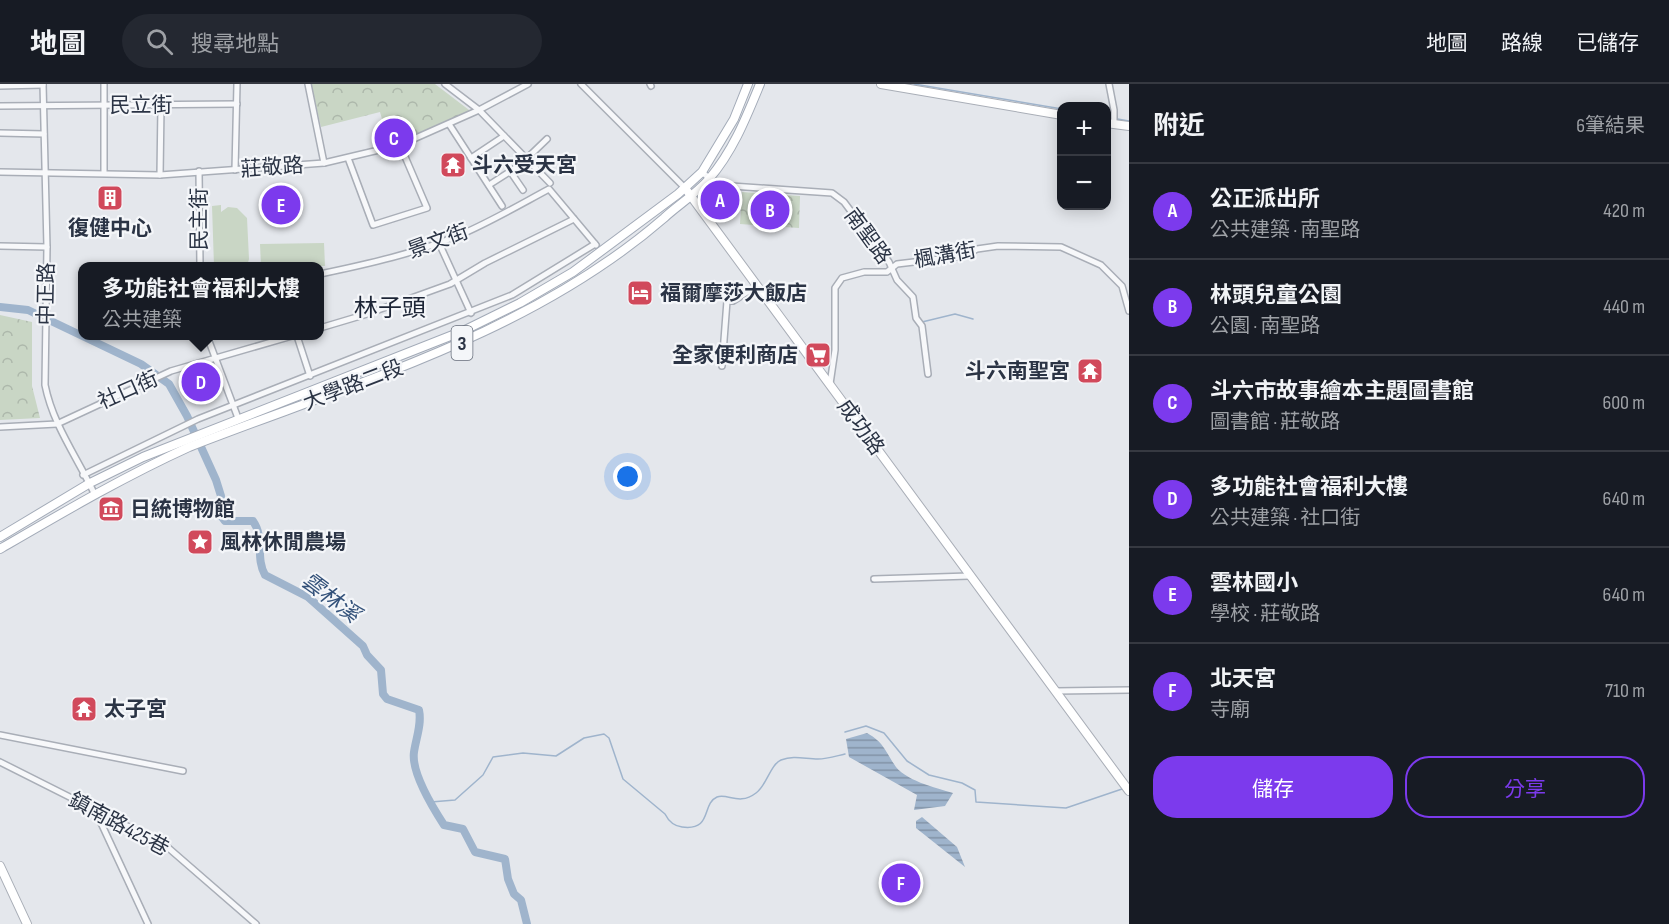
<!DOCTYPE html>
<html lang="zh-TW">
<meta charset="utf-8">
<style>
:root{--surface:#171b24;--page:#242831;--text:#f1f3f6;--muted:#9ea1a6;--line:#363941;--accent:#7c3aed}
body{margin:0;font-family:"Sofia Sans Condensed","Noto Sans TC",sans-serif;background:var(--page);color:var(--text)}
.controls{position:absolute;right:18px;top:18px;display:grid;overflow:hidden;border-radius:12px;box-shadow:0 3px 15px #0003}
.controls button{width:54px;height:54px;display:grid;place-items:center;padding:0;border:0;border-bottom:2px solid var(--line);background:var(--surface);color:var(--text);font:30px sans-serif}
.you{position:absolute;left:628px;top:393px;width:21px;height:21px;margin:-15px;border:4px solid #fff;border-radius:50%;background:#1a73e8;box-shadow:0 0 0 9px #1a73e833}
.badge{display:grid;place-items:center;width:39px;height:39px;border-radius:50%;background:var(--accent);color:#fff;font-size:20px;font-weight:700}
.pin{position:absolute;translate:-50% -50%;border:3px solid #fff;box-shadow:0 2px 6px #0006}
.popup{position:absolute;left:78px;top:178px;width:246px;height:78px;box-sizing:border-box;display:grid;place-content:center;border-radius:12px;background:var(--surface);filter:drop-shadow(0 2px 4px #0005);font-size:20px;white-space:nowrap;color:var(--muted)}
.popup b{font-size:22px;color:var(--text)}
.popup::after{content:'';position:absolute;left:50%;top:100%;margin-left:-12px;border:12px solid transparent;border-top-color:var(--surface)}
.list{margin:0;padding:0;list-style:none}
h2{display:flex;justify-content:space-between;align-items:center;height:78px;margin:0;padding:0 24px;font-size:26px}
h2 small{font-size:20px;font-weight:400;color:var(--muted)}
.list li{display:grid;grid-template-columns:39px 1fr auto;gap:18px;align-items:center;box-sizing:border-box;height:96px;padding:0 24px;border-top:2px solid var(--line)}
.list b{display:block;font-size:22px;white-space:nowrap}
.list p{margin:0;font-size:20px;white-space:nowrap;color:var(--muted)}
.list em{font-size:20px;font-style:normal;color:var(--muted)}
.actions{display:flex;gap:12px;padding:18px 24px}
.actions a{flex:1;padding:14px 0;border:2px solid var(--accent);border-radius:24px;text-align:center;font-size:21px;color:var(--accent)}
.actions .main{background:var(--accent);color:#fff}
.icon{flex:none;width:33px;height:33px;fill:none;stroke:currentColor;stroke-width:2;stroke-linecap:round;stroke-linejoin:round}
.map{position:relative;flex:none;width:1129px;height:840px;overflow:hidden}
header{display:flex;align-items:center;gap:36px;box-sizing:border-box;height:84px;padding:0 30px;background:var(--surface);border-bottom:2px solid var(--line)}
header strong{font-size:28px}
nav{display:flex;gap:33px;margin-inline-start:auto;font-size:21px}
.search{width:420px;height:54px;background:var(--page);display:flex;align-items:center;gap:15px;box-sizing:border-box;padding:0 21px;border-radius:33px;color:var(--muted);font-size:22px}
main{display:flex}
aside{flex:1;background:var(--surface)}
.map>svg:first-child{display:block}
.grass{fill:#c9d6c5}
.park{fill:url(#park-crowns)}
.water{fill:url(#water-rules)}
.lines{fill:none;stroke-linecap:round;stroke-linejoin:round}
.stream{stroke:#9fb4cc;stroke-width:1.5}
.river{stroke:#9fb4cc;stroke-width:8}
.street-casing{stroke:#a9aeb7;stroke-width:8}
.secondary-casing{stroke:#a9aeb7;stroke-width:10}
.primary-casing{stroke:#a3abb8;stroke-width:10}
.street{stroke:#f7f8fa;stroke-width:5}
.secondary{stroke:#fff;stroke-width:8}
.primary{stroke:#fff;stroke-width:8}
.labels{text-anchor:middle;stroke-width:4.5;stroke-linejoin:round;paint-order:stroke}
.shield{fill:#f4f6f9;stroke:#676e7b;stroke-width:1.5}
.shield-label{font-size:20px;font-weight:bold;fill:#2b3445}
.street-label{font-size:21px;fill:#2b3445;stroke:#f4f6f9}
.poi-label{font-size:21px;font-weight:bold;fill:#2b3445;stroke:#f4f6f9;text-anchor:start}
.water-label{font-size:22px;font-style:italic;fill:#34527a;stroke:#f4f6f9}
.quarter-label{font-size:24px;fill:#1d2536;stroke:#f4f6f9}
</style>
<header>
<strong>地圖</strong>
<div class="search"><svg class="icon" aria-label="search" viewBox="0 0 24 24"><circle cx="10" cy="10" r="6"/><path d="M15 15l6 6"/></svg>搜尋地點</div>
<nav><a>地圖</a><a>路線</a><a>已儲存</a></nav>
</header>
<main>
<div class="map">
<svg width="1129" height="840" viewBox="0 0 1129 840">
<defs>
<pattern id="park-crowns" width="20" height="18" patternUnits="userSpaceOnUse" patternTransform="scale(1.5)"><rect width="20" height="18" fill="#c9d6c5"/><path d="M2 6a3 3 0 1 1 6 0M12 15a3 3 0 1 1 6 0" fill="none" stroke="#adb8ab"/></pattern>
<pattern id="water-rules" width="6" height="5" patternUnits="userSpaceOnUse" patternTransform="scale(1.5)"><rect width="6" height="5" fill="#9fb4cc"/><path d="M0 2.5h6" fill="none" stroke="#8293a7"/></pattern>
</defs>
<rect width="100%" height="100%" fill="#e4e7ec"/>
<!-- grass -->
<g class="grass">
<polygon points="221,121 221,128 228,123 237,124 247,134 249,175 247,182 214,182 212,122"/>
<polygon points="324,159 325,182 261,182 260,160"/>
</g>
<!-- park -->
<g class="park">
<polygon points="311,0 435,0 473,29 389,60 380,28 321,43"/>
<polygon points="742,108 800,112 799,144 740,140"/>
<polygon points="0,231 32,238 32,302 40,334 0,336"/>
</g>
<!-- water -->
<g class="water">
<path d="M867,649c16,9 18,17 27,31 9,16 42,24 59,29l-8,13 -31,4 3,-15 -68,-38 -3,-18z"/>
<polygon points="922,733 957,763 965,783 916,744 916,737"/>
</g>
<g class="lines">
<!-- stream -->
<g class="stream">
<polyline points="914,0 1062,25"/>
<polyline points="1106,33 1129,37"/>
<polyline points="922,238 955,230 973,235"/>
<polyline points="845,648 866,642 884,649 907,677 929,691 962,699 975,706 976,718 1066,724 1122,705"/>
<path d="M431,718l24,-2 28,-25 10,-18 30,-4 33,3 28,-18 20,-4 5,4 14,41 42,35c3,6 9,12 17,13 31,4 19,-23 35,-30 11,-4 22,9 39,-4 11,-8 14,-28 25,-33 13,-5 24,-1 37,-1 9,0 18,-3 27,-5"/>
</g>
<!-- river -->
<path class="river" d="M0,223l28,3 113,54 28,20 18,32 29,64 5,16 -2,17 6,8h28c12,17 2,36 12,54l43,22 55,49 4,9 14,15 2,24 4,5 32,11c3,14 -3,28 -5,42 -3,20 19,56 30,73l19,4 12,23 30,7 3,20 6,15 7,6 6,24"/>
<!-- street casing -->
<g class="street-casing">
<g id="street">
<path d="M43,0l4,163 -2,138c8,40 32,72 49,108"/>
<polyline points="104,0 104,89"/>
<polyline points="308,0 324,79"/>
<polyline points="445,0 479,26 550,99"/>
<polyline points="581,0 685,104"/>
<polyline points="650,0 651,2"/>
<polyline points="1109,0 1114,26 1114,40"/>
<polyline points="0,2 43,1"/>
<polyline points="0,22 237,20"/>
<polyline points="449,40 502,122"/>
<polyline points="0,49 44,50"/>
<polyline points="348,74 373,141 427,124 400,61"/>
<polyline points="471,74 504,52"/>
<polyline points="235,86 237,0"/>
<polyline points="199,87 200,182"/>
<polyline points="510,87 523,106"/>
<polyline points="0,88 160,91 324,79 400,61 479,26 528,0"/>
<polyline points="702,88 717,101 832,109 844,118 889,178 897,196 913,213 916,234 922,242 928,290"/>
<polyline points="160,91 161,22"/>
<polyline points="489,101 520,81 547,55"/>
<polyline points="439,159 471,229"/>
<polyline points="0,162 47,163"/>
<path d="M320,190c48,-10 97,-21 142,-40 30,-13 59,-30 87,-45l47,56"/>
<polyline points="320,244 367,230 450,200 485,179 574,135"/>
<polyline points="207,252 238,334"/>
<polyline points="297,252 310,292"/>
<polyline points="722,282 727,217 733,217 757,202"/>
<polyline points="830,300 835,266 835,204 842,194 864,188 887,188 897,180 964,172 977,165 998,162 1061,163 1101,181 1122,202 1129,227"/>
<polyline points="0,343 57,340 171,287 292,252"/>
<polyline points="83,391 198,335 512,211 595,160"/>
<polyline points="874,495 969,492"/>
<polyline points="1056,607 1129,606"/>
<polyline points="0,651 183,687"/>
<polyline points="0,678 165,761 256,840"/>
<polyline points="95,726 148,840"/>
</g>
</g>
<!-- secondary casing -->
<g class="secondary-casing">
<g id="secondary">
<polyline points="881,0 1062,31"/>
<polyline points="1106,39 1129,42"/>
<polyline points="685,104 1129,707"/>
<polyline points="0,782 27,840"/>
</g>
</g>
<!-- primary casing -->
<g class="primary-casing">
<g id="primary">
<polyline points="0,453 90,399 143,373 463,247 520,219 573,188 678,110 702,88 734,35 748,0"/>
<path d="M0,465c62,-36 123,-72 189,-102 164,-64 340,-112 475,-229 14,-13 32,-24 45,-39 24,-28 37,-61 51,-95"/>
</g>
</g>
<!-- street -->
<use href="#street" class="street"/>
<!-- secondary -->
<use href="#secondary" class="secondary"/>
<!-- primary -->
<use href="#primary" class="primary"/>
</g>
<!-- icons -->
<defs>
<g id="temple-square" transform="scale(1.35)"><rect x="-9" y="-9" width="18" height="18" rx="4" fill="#d1495b" stroke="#f4f6f9"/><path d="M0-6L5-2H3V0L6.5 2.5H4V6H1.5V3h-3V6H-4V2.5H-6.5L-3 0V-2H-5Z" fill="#fff"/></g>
<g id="building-square" transform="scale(1.35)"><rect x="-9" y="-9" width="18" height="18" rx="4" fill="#d1495b" stroke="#f4f6f9"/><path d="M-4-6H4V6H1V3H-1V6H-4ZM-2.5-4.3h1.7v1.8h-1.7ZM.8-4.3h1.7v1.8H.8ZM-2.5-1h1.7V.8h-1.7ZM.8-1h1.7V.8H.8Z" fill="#fff"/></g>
<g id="hotel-square" transform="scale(1.35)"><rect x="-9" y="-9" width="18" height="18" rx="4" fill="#d1495b" stroke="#f4f6f9"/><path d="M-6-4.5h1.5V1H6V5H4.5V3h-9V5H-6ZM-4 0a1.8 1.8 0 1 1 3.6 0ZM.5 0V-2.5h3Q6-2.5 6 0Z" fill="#fff"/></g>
<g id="supermarket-square" transform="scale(1.35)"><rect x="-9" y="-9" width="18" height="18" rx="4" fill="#d1495b" stroke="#f4f6f9"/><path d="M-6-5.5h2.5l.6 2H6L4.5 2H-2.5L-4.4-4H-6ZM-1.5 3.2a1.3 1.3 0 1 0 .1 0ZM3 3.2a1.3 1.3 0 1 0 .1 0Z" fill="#fff"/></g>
<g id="museum-square" transform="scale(1.35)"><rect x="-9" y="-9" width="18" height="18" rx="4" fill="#d1495b" stroke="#f4f6f9"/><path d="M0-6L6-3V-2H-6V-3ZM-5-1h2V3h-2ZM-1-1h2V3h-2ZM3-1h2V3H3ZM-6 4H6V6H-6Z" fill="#fff"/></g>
<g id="sight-square" transform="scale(1.35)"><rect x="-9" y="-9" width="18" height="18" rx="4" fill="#d1495b" stroke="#f4f6f9"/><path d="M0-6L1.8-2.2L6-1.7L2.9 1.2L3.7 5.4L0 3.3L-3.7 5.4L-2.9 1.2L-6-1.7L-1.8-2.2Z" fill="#fff"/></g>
</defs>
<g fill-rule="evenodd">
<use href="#temple-square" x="453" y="81"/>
<use href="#building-square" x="110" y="114"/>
<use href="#hotel-square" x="640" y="209"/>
<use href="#supermarket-square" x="818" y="271"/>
<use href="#temple-square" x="1090" y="287"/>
<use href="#museum-square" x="111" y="425"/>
<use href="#sight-square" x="200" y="458"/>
<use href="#temple-square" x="84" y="625"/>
</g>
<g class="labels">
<!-- shield labels -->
<rect class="shield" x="451.5" y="242" width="21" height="34" rx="4.5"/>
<g class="shield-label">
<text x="462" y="266">3</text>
</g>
<!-- street labels -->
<g class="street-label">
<text x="141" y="28">民立街</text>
<text transform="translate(272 83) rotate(-4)" y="7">莊敬路</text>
<text transform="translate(199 135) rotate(-90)" y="7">民主街</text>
<text transform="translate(868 152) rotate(54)" y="7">南聖路</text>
<text transform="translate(438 157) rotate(-20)" y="7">景文街</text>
<text transform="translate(945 171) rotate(-10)" y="7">楓溝街</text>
<text transform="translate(46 210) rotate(-89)" y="7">中正路</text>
<text transform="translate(353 301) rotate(-21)" y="7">大學路二段</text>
<text transform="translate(128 306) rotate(-24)" y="7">社口街</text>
<text transform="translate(861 343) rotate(54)" y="7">成功路</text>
<text transform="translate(119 740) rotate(28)" y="7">鎮南路425巷</text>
</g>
<!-- poi labels -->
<g class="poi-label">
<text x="472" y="88">斗六受天宮</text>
<text x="110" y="151" text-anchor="middle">復健中心</text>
<text x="660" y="216">福爾摩莎大飯店</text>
<text x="798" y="278" text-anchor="end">全家便利商店</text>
<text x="1070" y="294" text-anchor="end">斗六南聖宮</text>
<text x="130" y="432">日統博物館</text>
<text x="220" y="465">風林休閒農場</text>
<text x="104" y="632">太子宮</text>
</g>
<!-- water labels -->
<g class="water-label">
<text transform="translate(331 513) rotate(37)" y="8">雲林溪</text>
</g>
<!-- quarter labels -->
<g class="quarter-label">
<text x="390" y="232">林子頭</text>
</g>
</g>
</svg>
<div class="controls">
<button>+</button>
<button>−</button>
</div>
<div class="you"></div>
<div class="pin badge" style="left:720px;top:116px">A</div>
<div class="pin badge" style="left:770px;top:126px">B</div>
<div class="pin badge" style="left:394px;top:54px">C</div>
<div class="pin badge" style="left:201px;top:298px">D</div>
<div class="popup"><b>多功能社會福利大樓</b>公共建築</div>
<div class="pin badge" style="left:281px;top:121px">E</div>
<div class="pin badge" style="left:901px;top:799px">F</div>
</div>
<aside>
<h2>附近<small>6筆結果</small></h2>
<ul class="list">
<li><span class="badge">A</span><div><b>公正派出所</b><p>公共建築 · 南聖路</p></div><em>420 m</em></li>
<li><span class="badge">B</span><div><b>林頭兒童公園</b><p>公園 · 南聖路</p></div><em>440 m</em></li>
<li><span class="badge">C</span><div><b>斗六市故事繪本主題圖書館</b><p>圖書館 · 莊敬路</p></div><em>600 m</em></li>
<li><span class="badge">D</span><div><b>多功能社會福利大樓</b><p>公共建築 · 社口街</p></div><em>640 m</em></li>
<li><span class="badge">E</span><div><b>雲林國小</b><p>學校 · 莊敬路</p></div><em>640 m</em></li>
<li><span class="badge">F</span><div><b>北天宮</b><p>寺廟</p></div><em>710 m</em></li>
</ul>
<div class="actions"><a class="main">儲存</a><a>分享</a></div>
</aside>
</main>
